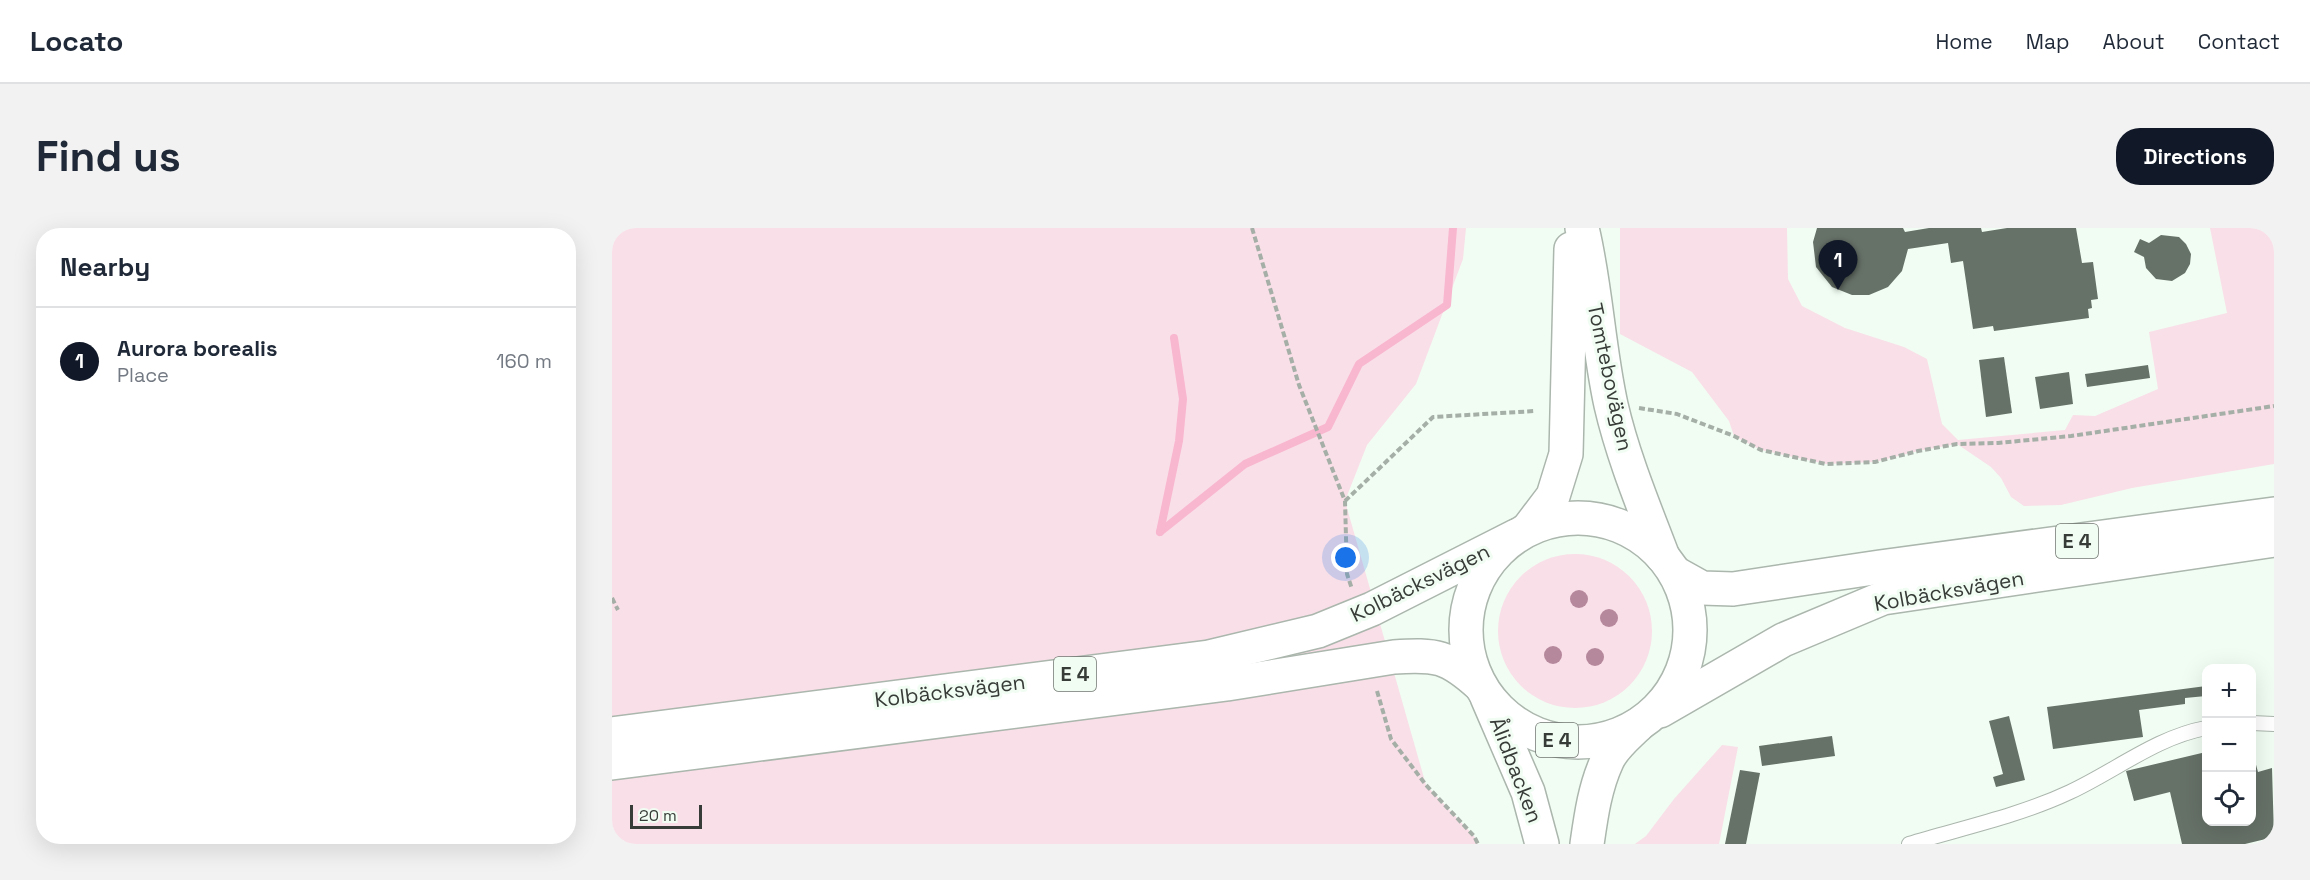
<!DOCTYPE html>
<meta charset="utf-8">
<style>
:root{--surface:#fff;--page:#f2f2f3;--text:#1f2937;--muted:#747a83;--line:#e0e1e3;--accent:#111827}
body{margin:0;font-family:"Space Grotesk",sans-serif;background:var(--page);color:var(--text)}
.controls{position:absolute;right:18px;bottom:18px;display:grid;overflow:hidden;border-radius:12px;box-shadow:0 6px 24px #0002}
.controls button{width:54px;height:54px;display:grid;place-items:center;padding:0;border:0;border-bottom:2px solid var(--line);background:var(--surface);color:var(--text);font:30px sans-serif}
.scale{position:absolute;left:18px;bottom:15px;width:72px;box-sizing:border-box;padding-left:6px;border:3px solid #383c38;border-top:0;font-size:16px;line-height:21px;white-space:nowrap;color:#383c38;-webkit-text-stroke:4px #f1fdf3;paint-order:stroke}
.you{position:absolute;left:734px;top:330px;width:21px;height:21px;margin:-15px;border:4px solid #fff;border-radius:50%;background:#1a73e8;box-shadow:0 0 0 9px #1a73e833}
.badge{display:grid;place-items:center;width:39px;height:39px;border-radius:50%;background:var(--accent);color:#fff;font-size:20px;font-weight:700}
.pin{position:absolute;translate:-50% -50px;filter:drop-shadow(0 2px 3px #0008)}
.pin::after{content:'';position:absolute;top:32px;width:21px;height:18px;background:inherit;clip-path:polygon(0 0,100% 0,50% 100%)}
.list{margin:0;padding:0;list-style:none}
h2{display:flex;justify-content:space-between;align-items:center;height:78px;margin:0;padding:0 24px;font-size:26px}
h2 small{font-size:20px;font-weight:400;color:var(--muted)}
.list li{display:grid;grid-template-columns:39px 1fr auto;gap:18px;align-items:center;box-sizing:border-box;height:108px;padding:0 24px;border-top:2px solid var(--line)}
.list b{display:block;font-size:22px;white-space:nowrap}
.list p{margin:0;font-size:20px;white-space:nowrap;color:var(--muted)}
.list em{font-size:20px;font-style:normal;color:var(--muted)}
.icon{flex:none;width:33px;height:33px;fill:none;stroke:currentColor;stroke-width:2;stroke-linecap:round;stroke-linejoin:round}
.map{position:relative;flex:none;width:1662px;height:616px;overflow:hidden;border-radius:24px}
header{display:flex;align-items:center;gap:36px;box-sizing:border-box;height:84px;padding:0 30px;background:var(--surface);border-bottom:2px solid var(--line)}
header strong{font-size:28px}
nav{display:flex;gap:33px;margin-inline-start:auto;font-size:21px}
.intro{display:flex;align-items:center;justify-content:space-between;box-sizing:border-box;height:144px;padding:0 36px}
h1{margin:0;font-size:42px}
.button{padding:15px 27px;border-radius:24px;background:var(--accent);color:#fff;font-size:21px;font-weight:700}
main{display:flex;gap:36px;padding:0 36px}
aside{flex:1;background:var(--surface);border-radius:24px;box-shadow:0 6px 24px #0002}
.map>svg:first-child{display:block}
.green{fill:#f9dfe8}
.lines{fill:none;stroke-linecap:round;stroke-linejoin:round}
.stream{stroke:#f9b6cf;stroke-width:8}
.building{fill:#667168}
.service-casing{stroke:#abb6ad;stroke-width:16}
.secondary-casing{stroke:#abb6ad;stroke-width:36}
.trunk-casing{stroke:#abb6ad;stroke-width:36}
.path{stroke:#a6afa7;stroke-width:4;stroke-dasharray:6 3;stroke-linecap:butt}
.service{stroke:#fff;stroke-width:14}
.secondary{stroke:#fff;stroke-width:33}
.trunk{stroke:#fff;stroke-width:33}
.tree{fill:#b6889c}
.labels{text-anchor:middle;stroke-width:6;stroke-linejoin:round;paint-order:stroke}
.shield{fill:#f1fdf3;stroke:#707670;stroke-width:1.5}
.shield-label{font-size:20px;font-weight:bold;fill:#383c38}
.street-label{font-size:21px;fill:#383c38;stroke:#f1fdf3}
</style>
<header>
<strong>Locato</strong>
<nav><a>Home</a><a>Map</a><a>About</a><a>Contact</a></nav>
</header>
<div class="intro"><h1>Find us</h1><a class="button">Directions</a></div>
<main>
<aside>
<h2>Nearby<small></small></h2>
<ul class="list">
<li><span class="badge">1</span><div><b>Aurora borealis</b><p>Place</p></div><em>160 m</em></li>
</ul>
</aside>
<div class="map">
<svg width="1662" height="616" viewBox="0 0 1662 616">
<rect width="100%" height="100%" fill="#f1fdf3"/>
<!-- green -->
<g class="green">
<polygon points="0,0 854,0 851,31 804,156 755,217 733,273 814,557 862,608 866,616 0,616"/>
<polygon points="1008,0 1175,0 1176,51 1190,78 1233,100 1292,119 1315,131 1330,196 1346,212 1453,202 1461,187 1483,188 1546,161 1537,104 1615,85 1598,0 1662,0 1662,236 1520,260 1449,277 1412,278 1399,269 1389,250 1379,239 1345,216 1306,223 1263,234 1214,236 1149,222 1122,208 1117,193 1080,144 1008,106"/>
<circle cx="963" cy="403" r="77"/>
<polygon points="1110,517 1126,519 1107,616 1023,616 1034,608 1062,571"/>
</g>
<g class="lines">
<!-- stream -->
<g class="stream">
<polyline points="548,304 633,236 716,199 747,136 835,77 841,0"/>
<polyline points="548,304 567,213 571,171 562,110"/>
</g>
</g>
<!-- building -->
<g class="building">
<polygon points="1205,0 1291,0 1293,4 1317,0 1369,0 1370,4 1395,0 1464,0 1470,35 1481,34 1486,71 1479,72 1480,80 1476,81 1477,90 1382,103 1381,98 1361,101 1351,33 1339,35 1336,15 1296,21 1290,43 1276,59 1257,67 1240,67 1220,59 1204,39 1201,14"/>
<polygon points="1549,7 1567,9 1574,16 1579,26 1578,36 1573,45 1560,53 1544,51 1534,40 1532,29 1522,24 1528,11 1537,15"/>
<polygon points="1392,129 1400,185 1374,189 1367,132"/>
<polygon points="1536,137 1538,150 1475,159 1473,146"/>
<polygon points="1457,144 1461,176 1428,181 1423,149"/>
<polygon points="1594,458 1594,468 1573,470 1573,476 1527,482 1531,509 1441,521 1435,479"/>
<polygon points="1397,488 1413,552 1384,559 1381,549 1391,546 1377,493"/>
<polygon points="1220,508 1223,528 1150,538 1147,518"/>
<polygon points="1640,522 1646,544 1660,540 1662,609 1633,616 1570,616 1558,564 1522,573 1514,543 1594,524 1594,594 1640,594"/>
<polygon points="1128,542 1148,545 1134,616 1113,616"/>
</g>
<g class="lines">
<!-- service casing -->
<g class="service-casing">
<g id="service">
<polyline points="1640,495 1662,496"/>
<path d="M1297,616c53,-16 110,-28 161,-52 45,-21 87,-55 136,-64"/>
</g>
</g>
<!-- secondary casing -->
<g class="secondary-casing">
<g id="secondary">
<path d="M970,0c14,58 16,118 29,177 12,52 33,102 52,152"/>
<polyline points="916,301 941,268 954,226 959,21"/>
<polyline points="875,469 916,564 930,616"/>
<path d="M975,616c4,-28 8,-57 20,-83 6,-14 20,-25 31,-36"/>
</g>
</g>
<!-- trunk casing -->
<g class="trunk-casing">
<g id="trunk">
<circle cx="966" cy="402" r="112"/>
<polyline points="1063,345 1090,360 1121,361 1268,339 1662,286"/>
<polyline points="1048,483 1171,412 1271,370 1662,312"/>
<polyline points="0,506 597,429 706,403 760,381 904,308"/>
<path d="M0,535l615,-79 167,-27c42,-3 54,-1 86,28"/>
</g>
</g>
<!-- path -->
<g class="path">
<polyline points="640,0 687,157 733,273 735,346 740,361"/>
<polyline points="1027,180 1065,186 1122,208 1149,222 1214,236 1263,234 1306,223 1345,216 1386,215 1459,208 1662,178"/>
<polyline points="733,273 821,189 923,183"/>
<polyline points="0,370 6,382"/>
<polyline points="765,463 779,511 814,557 862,608 866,616"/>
</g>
<!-- service -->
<use href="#service" class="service"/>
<!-- secondary -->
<use href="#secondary" class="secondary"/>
<!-- trunk -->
<use href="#trunk" class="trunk"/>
</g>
<!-- trees -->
<g class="tree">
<circle cx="967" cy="371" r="9"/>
<circle cx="997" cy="390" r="9"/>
<circle cx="941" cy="427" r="9"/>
<circle cx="983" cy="429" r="9"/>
</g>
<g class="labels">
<!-- shield labels -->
<g class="shield">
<rect x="1444" y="296" width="42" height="34" rx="4.5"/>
<rect x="442" y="429" width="42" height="34" rx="4.5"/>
<rect x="924" y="495" width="42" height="34" rx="4.5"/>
</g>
<g class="shield-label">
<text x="1465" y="320">E 4</text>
<text x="463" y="453">E 4</text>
<text x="945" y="519">E 4</text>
</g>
<!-- street labels -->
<g class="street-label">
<text transform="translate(998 149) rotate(78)" y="7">Tomtebovägen</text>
<text transform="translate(808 355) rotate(-26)" y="7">Kolbäcksvägen</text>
<text transform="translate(1337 363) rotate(-10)" y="7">Kolbäcksvägen</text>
<text transform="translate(338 463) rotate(-7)" y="7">Kolbäcksvägen</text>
<text transform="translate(904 542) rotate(69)" y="7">Ålidbacken</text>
</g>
</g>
</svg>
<div class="controls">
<button>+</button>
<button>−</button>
<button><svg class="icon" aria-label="locate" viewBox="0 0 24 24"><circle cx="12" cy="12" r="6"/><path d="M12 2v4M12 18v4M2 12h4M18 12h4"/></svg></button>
</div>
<div class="scale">20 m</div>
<div class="you"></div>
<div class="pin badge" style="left:1226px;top:62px">1</div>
</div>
</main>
